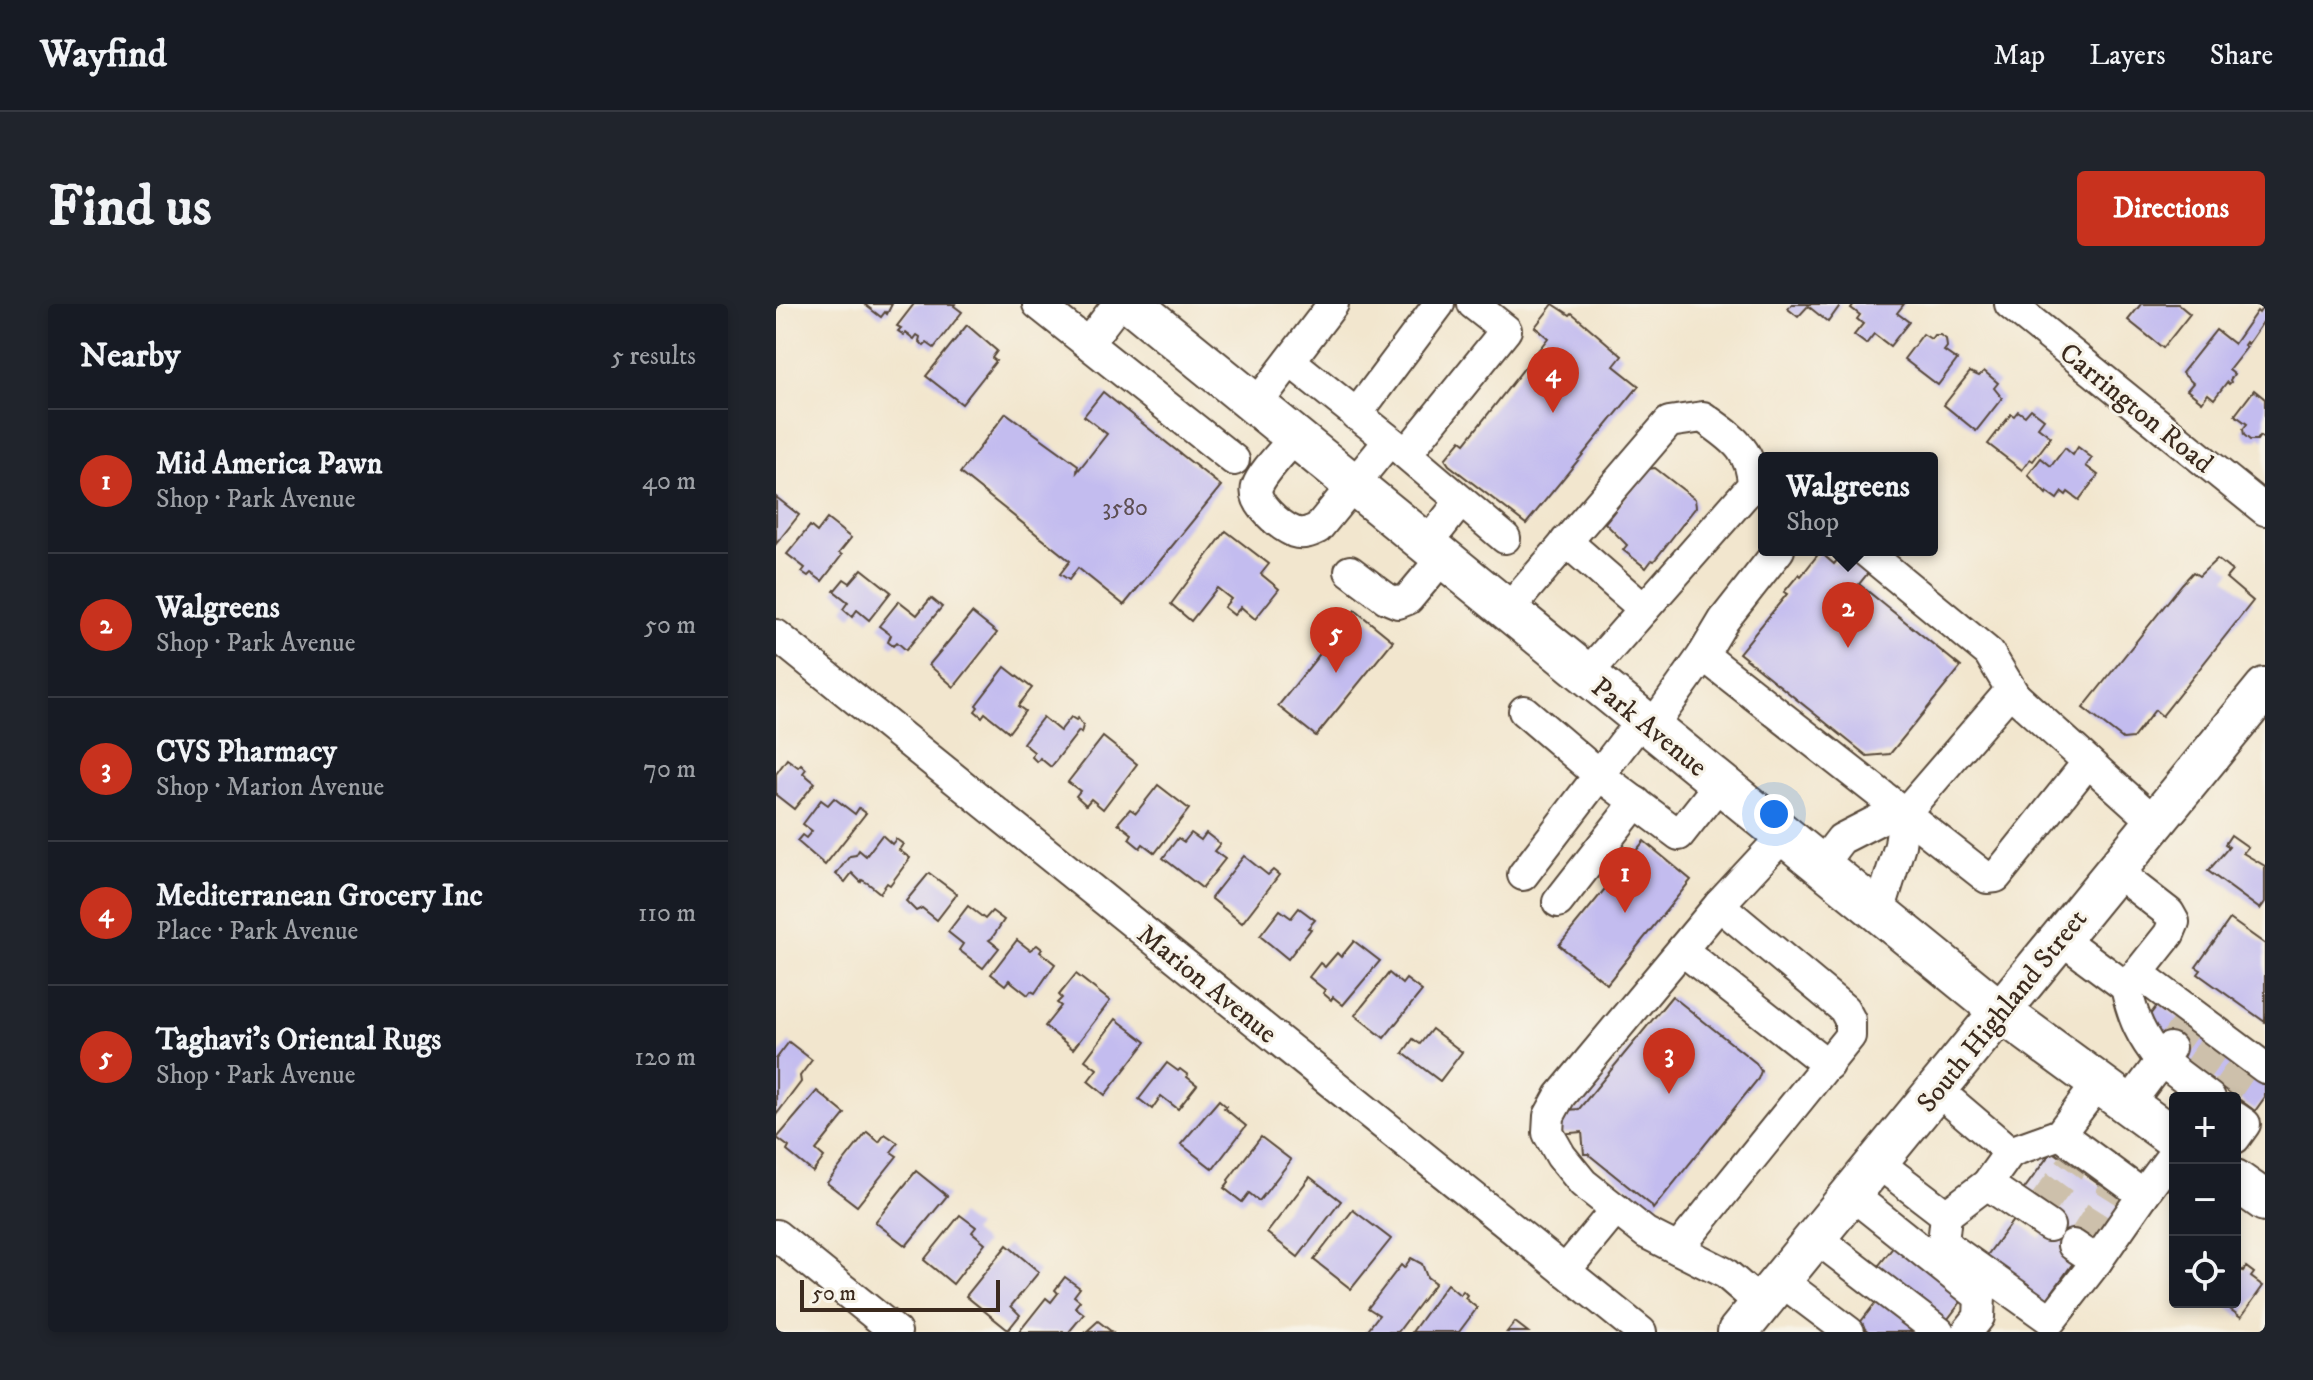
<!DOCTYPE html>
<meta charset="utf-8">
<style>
:root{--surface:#171b24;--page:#20242c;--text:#f1f3f6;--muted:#9ea1a6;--line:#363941;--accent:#c8321e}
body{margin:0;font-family:"IM FELL DW Pica",serif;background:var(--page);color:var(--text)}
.controls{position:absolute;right:24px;bottom:24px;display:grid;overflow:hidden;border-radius:8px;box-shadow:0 4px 12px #0003}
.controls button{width:72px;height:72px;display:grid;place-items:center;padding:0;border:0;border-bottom:2px solid var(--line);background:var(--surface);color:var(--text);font:40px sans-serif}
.scale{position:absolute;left:24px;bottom:20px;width:200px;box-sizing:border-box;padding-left:8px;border:4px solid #3b2a1e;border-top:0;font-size:22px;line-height:28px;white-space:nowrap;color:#3b2a1e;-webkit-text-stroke:6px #f7f3e8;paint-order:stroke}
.you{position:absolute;left:998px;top:510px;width:28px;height:28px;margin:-20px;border:6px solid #fff;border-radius:50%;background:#1a73e8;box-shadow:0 0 0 12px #1a73e833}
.badge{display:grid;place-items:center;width:52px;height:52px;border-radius:50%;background:var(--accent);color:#fff;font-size:26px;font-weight:700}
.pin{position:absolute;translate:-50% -66px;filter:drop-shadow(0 2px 4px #0008)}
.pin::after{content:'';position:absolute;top:42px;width:28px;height:24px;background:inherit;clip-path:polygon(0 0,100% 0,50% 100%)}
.popup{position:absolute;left:982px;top:148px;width:180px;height:104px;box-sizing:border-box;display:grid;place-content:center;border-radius:8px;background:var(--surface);filter:drop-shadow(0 2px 6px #0005);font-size:26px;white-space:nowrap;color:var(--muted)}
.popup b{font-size:30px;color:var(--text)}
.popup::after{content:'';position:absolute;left:50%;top:100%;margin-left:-16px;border:16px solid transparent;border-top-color:var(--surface)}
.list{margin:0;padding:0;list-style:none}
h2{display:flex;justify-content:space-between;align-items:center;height:104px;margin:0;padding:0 32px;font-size:34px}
h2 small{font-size:26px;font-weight:400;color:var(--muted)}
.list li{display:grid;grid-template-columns:52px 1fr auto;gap:24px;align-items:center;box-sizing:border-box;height:144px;padding:0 32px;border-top:2px solid var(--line)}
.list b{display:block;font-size:30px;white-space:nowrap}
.list p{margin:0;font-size:26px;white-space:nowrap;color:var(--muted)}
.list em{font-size:26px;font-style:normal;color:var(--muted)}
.icon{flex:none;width:44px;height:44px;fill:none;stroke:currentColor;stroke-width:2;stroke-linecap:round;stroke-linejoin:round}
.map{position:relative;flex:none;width:1489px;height:1028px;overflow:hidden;border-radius:8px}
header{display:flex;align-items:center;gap:48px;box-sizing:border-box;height:112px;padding:0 40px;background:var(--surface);border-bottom:2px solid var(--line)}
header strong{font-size:38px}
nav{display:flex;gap:44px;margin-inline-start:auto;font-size:28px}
.intro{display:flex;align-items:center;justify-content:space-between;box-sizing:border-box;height:192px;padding:0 48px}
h1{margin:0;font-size:56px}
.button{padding:20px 36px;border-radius:8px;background:var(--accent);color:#fff;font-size:28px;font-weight:700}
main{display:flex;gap:48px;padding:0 48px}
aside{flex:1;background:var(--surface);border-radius:8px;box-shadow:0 4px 12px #0003}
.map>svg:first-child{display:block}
.building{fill:#c3bcef}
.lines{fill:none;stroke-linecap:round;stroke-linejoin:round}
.minor-tunnel{stroke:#cdc0ab;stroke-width:30;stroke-dasharray:30 15;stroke-linecap:butt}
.minor-casing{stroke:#564638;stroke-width:34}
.major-casing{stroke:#564638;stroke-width:44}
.minor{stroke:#fff;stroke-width:30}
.major{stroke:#fff;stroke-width:40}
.labels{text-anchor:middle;stroke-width:6;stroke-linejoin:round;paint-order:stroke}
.number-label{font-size:24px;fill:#5d4e52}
.street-label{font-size:28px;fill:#3b2a1e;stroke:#f7f3e8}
</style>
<header>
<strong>Wayfind</strong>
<nav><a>Map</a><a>Layers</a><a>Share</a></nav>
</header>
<div class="intro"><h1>Find us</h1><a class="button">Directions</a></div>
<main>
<aside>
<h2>Nearby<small>5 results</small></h2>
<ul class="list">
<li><span class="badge">1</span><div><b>Mid America Pawn</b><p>Shop · Park Avenue</p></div><em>40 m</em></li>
<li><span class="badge">2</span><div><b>Walgreens</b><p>Shop · Park Avenue</p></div><em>50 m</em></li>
<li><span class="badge">3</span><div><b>CVS Pharmacy</b><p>Shop · Marion Avenue</p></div><em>70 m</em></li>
<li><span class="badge">4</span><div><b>Mediterranean Grocery Inc</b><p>Place · Park Avenue</p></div><em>110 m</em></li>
<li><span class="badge">5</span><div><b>Taghavi's Oriental Rugs</b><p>Shop · Park Avenue</p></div><em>120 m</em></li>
</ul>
</aside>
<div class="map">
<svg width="1489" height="1028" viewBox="0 0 1489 1028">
<rect width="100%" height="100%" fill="#f7f3e8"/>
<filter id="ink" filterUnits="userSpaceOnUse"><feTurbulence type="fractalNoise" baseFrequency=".0125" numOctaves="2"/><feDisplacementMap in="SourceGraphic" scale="16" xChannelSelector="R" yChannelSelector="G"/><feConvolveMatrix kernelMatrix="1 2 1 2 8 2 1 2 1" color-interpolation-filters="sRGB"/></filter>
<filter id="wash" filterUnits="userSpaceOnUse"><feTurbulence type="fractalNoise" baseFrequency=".006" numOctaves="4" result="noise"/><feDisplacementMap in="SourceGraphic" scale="32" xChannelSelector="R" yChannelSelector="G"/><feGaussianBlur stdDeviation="1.8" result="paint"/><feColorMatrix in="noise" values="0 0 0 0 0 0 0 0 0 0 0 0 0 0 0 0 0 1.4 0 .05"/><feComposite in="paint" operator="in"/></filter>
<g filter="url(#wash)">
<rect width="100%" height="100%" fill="#f2e6ce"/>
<g id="blocks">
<!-- building -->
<g class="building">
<polygon points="88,0 116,0 111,10 109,8 105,13"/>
<polygon points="138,0 179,0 178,2 186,8 158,44 151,39 148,42 143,37 144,33 141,31 138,35 130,29 128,31 122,27 125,24 121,22"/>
<polygon points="777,0 794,11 796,9 846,52 838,62 863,82 750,220 673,161 669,155 685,136 689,139 772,34 759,23"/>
<polygon points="1016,0 1065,0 1052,18 1032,2 1022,13 1012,5"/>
<polygon points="1078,0 1128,0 1121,9 1133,18 1114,42 1098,30 1090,40 1078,31 1087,20 1081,15 1084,11 1075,4"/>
<polygon points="1365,0 1402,0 1414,10 1387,44 1352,16"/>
<polygon points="1489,0 1489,15 1472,40 1470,38 1468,41 1471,43 1453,66 1458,70 1454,76 1455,78 1453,80 1451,78 1438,95 1432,90 1426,98 1411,86 1417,79 1406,69 1440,26 1458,40 1481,7 1483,9"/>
<polygon points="191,21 221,47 216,54 220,57 186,100 150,72"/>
<polygon points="1147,30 1155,35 1158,31 1164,31 1170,35 1171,43 1168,47 1181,56 1162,81 1128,55"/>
<polygon points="1208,67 1222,79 1218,84 1226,94 1200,127 1168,101 1194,68 1203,72"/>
<polygon points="1478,86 1489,95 1489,136 1484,132 1481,136 1474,136 1468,131 1467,125 1471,120 1459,111"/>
<polygon points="327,88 445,182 348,301 302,264 293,276 284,270 294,257 184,169 230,109 302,161 301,168 331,130 308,112"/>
<polygon points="1255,105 1268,115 1262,123 1275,133 1257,157 1254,155 1246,166 1212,140 1235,110 1238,112 1242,107 1249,112"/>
<polygon points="1302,143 1316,154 1310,162 1322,171 1303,196 1292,188 1290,191 1286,188 1281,195 1271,188 1270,190 1252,171 1265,154 1275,162 1289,144 1297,151"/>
<polygon points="879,164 919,195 920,203 878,257 876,256 870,264 847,246 851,241 829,219 872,165"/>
<polygon points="0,193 23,211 0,240"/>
<polygon points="51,215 75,234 63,249 66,251 46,277 35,269 32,272 26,268 29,264 11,250 34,222 41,228"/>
<polygon points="450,227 493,260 485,270 503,285 479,315 465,303 458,311 448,303 455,295 441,284 415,317 395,300"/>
<polygon points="1070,246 1076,246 1097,263 1083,280 1185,363 1114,450 1091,452 963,349 1011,290 1008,288 1023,270 1025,272 1044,248 1058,260"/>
<polygon points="1441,255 1456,267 1450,274 1477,297 1386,412 1379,406 1357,434 1347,435 1307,404 1406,280 1417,268 1423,272"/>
<polygon points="86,265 115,288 93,316 81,306 76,313 67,305 72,298 58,287 68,275 74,279"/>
<polygon points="155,294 166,303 130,346 121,338 117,342 112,338 115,331 103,322 123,297 141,311"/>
<polygon points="579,306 617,337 540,432 502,402"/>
<polygon points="196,309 221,329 178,383 153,361"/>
<polygon points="229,363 256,384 242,402 249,407 233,428 209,409 206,413 199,407 202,403 200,401"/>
<polygon points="267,413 284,427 295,413 300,416 302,414 307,422 305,429 303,427 275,463 264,454 261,458 256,453 258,448 247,439"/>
<polygon points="327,433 361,460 327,505 315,495 310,501 300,492 304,487 292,478"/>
<polygon points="11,455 22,463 25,460 30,465 27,469 39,479 18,505 0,491 0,470"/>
<polygon points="382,481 413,505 379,549 367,540 364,544 353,535 356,530 342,519 354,505 360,509"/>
<polygon points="58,494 79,510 83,504 90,509 49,561 21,537 26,531 30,534 36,527 27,520 45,496 52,501"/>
<polygon points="415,529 425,536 430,529 444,540 438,547 449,555 426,584 387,554 402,534 408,538"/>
<polygon points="106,531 116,540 120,535 127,540 123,546 134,554 114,581 111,579 104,589 93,580 86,576 85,578 76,569 69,578 60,570 74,552 80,551 83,546 90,552"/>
<polygon points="1455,531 1472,543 1467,549 1489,562 1489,598 1484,605 1432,567 1453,543 1449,540"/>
<polygon points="868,537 915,576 831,680 783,641"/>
<polygon points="468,552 492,571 497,566 503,571 466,619 435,594"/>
<polygon points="153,569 181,590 161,616 146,604 140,607 130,597"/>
<polygon points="192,602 209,615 216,607 228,616 216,634 213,636 223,644 207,664 183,646 187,640 172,628"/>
<polygon points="523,604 539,616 532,624 535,625 512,655 484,632 504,606 515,614"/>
<polygon points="1454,615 1489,640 1489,718 1422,670 1425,666 1420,663"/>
<polygon points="241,636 254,646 261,641 266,645 264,648 279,660 259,689 255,687 252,691 233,676 229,681 215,670"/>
<polygon points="578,637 604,657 567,701 557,693 555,696 547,689 549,686 533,673 544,659 549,663 561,649 565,653"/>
<polygon points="613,669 626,680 630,675 646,687 608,734 579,711"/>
<polygon points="300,670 334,697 297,745 269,722 285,702 281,699 286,694 283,691"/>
<polygon points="896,692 980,759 985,767 982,775 877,905 875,901 812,850 808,850 806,828 782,830 780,807 803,805"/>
<polygon points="1383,699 1489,777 1489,793 1479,807 1365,723"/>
<polygon points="340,715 370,738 329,791 312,777 321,765 309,756"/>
<polygon points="656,725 686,748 664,777 627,749 637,735 644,740"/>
<polygon points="13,738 36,756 24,772 25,778 0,811 0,755"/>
<polygon points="391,759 402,767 404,765 412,771 411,773 421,781 402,805 385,792 376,805 363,795"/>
<polygon points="41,787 69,810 40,846 48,853 37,868 11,847 13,843 1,834"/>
<polygon points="443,796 450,802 448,804 470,822 437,865 405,840"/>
<polygon points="91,828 103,838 109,830 122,839 115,848 121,852 81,902 51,879"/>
<polygon points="485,833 515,856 483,897 473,889 466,898 448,884 453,878 452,876"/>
<polygon points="1276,847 1353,902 1324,945 1289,953 1297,959 1264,1005 1204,961 1238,915 1264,934 1279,912 1246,888"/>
<polygon points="140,867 171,892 130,942 99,918"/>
<polygon points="534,873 565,897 522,953 491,929"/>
<polygon points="577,906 615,935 575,985 538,956"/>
<polygon points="184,911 200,923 196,928 209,939 177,980 148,956"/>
<polygon points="1123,936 1191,990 1165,1024 1096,970"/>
<polygon points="231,941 263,968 235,1002 244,1011 232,1026 190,992"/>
<polygon points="635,954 646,960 651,973 659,979 622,1028 590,1028 603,1011 592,1004 625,961 628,964"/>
<polygon points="1459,961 1467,967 1470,963 1478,969 1475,973 1487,982 1465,1013 1444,998 1459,998"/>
<polygon points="289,973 304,984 298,992 304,997 299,1003 308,1010 293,1028 243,1028 270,994 275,998 282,989 279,986"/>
<polygon points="671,980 684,991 687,987 691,991 689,994 701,1004 683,1028 636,1028"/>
<polygon points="1104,993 1150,1028 1093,1028 1083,1020"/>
<polygon points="322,1017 336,1028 310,1028"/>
<polygon points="739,1018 752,1028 731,1028"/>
</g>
</g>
</g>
<g filter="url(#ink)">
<use href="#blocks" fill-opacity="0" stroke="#564638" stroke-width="2"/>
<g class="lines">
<!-- minor-tunnel -->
<g class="minor-tunnel">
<polyline points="1394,744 1411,720"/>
<polyline points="1422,765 1439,741"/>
<polyline points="1451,786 1468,761"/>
<polyline points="1266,902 1296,861"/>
<polyline points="1308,933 1336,889"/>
</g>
<!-- minor casing -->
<g class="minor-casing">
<g id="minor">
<polyline points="262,0 458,156"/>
<polyline points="697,0 730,26 630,150 729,234"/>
<polyline points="1234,0 1489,206"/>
<polyline points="312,39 342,0"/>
<polyline points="514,57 628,148"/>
<polyline points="480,101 557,0"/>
<polyline points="580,111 663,0"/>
<path d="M519,133c-10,13 -33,35 -38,50 -5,16 23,39 37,45 9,3 16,0 24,-4l71,-87"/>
<polyline points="790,237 868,305"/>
<polyline points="651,240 684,198"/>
<polyline points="1088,246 1213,349 1239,392"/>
<polyline points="574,267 610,294 622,299 632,295 667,253"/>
<path d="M732,306l161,-188 34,-5c27,20 49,31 50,68l-166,189"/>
<polyline points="0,331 865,1028"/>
<polyline points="927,351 948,316 1003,246"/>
<polyline points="866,415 823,471 903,531 944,479"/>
<polyline points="876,423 927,351 1211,574 1220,573 1312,458"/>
<polyline points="1045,561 1065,535 1110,512 1128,510"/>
<polyline points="1339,567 1393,609 1398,618 1393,630 1362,669 1489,764"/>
<polyline points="747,571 823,471 748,407"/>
<polyline points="782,598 860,498"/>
<polyline points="1103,608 1124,541 1128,510 1228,394 1239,392 1379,518"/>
<polyline points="1284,634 1350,683 1362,669"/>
<polyline points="906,646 1052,761"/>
<path d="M1350,683c7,32 15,49 35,74l9,-13"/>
<polyline points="1353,800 1385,757 1434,794"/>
<polyline points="1459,813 1469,820 1459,834"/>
<polyline points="1284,830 1367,891 1399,848"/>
<polyline points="1234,848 1284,830 1323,778"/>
<polyline points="1101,858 1170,911 1211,880 1234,848 1160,785"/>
<polyline points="1211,880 1273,922"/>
<polyline points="1075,890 1204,993 1203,1013 1191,1028"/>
<polyline points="1170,911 1167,939 1275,1016 1321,957"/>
<polyline points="0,931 120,1028"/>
<polyline points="1039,933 1163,1028"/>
<polyline points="1297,941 1321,957 1367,891"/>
<polyline points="902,945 1074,732 1074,716 1068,705 943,601"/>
<polyline points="789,967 840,905"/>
<polyline points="1004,976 1073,1028"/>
<polyline points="985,1000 949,969 870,929 807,879 785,852 772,829 773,812 784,792 943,601 1008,531"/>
</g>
</g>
<!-- major casing -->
<g class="major-casing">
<g id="major">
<polyline points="356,0 1224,707 1399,835"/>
<polyline points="1459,876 1489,897"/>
<polyline points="962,1028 1489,384"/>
</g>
</g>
<!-- minor -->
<use href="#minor" class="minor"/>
<!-- major -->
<use href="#major" class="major"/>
</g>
</g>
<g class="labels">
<!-- number labels -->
<g class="number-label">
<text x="349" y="211">3580</text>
</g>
<!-- street labels -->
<g class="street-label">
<text transform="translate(1361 103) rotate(39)" y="10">Carrington Road</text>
<text transform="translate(874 422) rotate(39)" y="10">Park Avenue</text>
<text transform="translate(432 679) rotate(39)" y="10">Marion Avenue</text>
<text transform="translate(1225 706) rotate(-51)" y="10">South Highland Street</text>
</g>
</g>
</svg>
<div class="controls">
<button>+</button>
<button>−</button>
<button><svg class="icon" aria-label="locate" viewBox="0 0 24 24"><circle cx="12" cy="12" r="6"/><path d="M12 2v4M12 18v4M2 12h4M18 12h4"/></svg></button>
</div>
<div class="scale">50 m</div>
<div class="you"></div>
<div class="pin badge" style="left:849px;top:609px">1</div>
<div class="pin badge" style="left:1072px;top:344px">2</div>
<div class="popup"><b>Walgreens</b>Shop</div>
<div class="pin badge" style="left:893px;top:790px">3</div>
<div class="pin badge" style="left:777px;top:109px">4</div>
<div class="pin badge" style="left:560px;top:369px">5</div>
</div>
</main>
